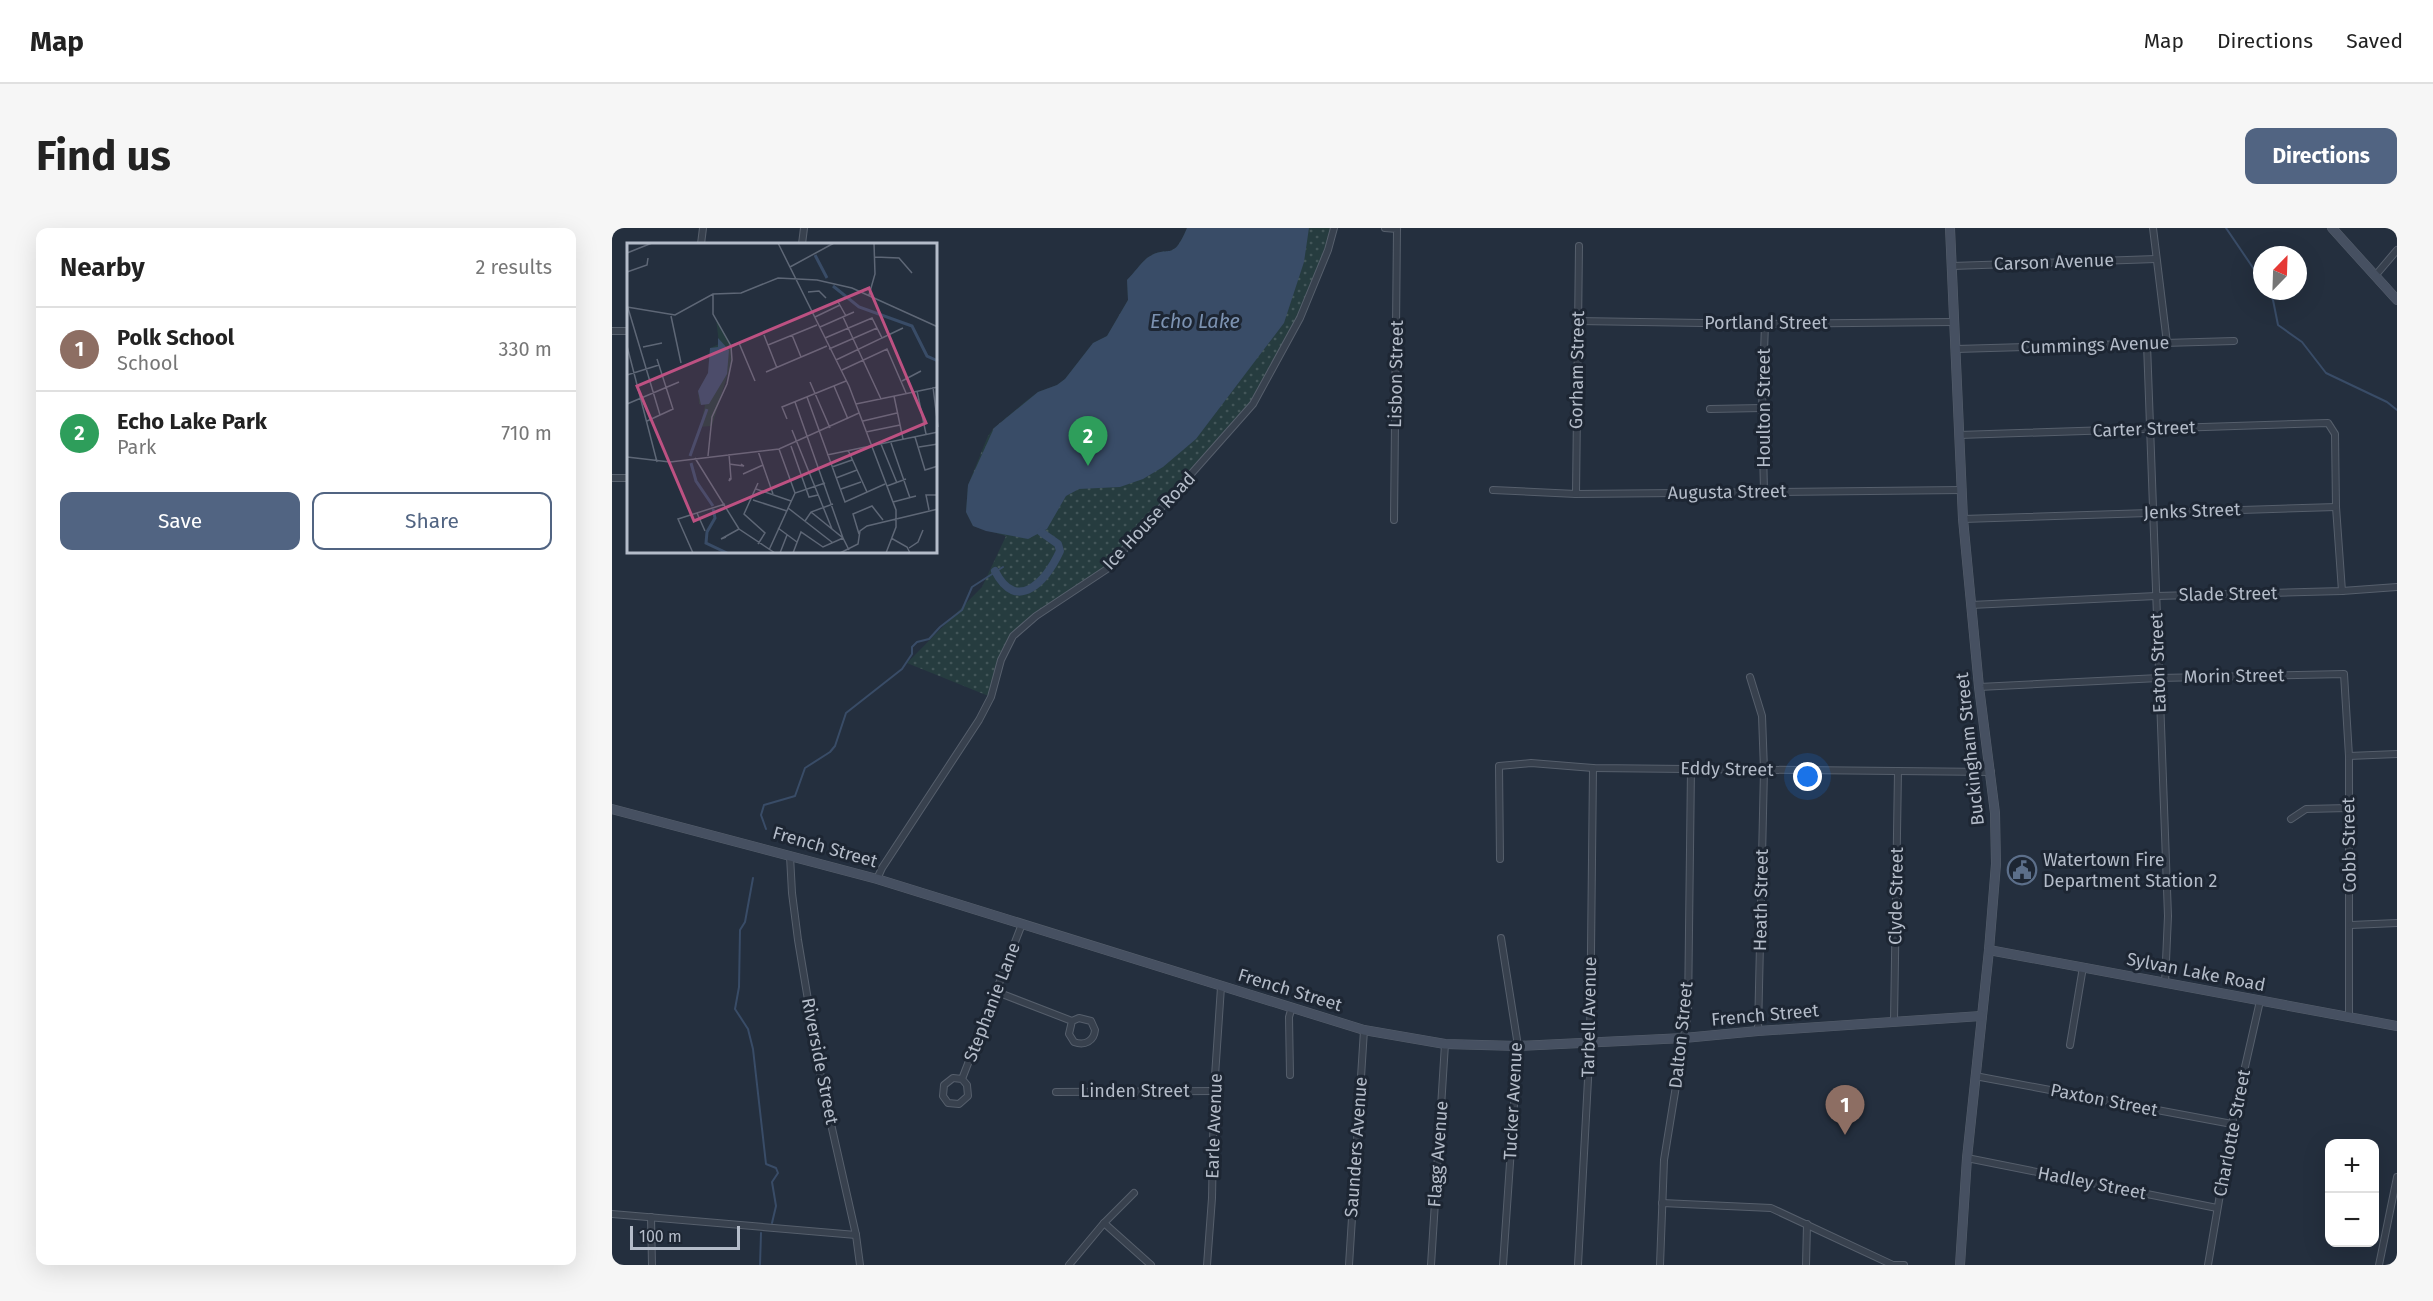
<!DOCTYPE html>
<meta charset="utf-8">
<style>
:root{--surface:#fff;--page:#f6f6f6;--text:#222;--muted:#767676;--line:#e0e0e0;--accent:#516482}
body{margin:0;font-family:"Fira Sans",sans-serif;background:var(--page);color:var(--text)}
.controls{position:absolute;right:18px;bottom:18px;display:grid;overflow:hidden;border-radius:12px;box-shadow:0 6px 24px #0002}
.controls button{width:54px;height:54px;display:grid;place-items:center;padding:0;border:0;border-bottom:2px solid var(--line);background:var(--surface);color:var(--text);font:30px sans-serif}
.compass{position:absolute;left:1641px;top:18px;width:54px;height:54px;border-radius:50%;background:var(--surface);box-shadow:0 6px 24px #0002;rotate:23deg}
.scale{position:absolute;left:18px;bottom:15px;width:110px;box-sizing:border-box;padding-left:6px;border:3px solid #b4bcc9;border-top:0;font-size:16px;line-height:21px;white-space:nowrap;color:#b4bcc9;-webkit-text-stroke:4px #1d2633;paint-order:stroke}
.you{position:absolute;left:1196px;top:549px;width:21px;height:21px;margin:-15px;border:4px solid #fff;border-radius:50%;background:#1a73e8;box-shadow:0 0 0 9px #1a73e833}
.badge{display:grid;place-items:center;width:39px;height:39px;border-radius:50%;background:var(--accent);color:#fff;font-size:20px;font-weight:700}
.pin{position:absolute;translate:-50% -50px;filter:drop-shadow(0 2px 3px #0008)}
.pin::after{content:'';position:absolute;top:32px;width:21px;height:18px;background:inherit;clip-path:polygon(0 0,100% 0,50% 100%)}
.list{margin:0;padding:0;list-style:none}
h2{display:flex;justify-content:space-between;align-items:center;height:78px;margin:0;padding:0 24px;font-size:26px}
h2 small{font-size:20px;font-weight:400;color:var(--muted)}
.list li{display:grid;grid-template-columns:39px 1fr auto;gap:18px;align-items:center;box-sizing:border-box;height:84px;padding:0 24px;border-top:2px solid var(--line)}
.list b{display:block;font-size:22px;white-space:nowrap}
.list p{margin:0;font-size:20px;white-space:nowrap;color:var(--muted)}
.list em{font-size:20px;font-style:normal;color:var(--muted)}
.actions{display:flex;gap:12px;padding:18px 24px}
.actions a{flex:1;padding:14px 0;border:2px solid var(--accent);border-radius:12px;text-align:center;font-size:21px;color:var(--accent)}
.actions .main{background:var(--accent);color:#fff}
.map{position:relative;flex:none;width:1785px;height:1037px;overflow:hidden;border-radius:12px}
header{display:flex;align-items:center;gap:36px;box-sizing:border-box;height:84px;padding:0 30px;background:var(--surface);border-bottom:2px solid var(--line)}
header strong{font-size:28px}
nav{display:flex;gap:33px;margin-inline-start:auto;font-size:21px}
.intro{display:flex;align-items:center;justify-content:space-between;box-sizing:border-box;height:144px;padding:0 36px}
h1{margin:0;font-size:42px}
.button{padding:15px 27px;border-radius:12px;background:var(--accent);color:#fff;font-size:21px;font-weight:700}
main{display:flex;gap:36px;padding:0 36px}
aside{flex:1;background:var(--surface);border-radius:12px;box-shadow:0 6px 24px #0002}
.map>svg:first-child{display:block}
.park{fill:url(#park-dots)}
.water{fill:#394c67}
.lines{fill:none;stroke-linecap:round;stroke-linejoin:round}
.stream{stroke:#394c67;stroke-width:2}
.canal{stroke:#394c67;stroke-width:8}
.street-casing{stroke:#565f6c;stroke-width:8}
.secondary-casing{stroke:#565f6c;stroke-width:10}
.street{stroke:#38414e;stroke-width:6}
.secondary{stroke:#465061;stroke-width:9}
.labels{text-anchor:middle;stroke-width:6;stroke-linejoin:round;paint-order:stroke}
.street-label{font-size:18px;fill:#b4bcc9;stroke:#1d2633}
.poi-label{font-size:18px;fill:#b4bcc9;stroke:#1d2633;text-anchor:start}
.water-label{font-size:20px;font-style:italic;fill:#7c92b1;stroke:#1d2633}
.inset-river{fill:none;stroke:#394c67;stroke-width:3}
.inset-road{fill:none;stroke:#5e6776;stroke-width:1.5}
.view{fill:#bd5182;fill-opacity:0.15;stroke:#bd5182;stroke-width:3}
.inset-edge{fill:none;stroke:#b4bcc9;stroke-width:3}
</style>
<header>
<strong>Map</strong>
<nav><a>Map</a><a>Directions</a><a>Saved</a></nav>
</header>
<div class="intro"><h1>Find us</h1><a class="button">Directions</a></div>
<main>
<aside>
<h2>Nearby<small>2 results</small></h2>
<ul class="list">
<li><span class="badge" style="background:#8d6e63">1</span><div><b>Polk School</b><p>School</p></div><em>330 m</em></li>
<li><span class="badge" style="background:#2e9e5b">2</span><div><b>Echo Lake Park</b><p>Park</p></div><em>710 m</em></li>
</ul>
<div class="actions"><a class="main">Save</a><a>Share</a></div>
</aside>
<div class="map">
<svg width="1785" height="1037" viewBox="0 0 1785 1037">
<defs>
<pattern id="park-dots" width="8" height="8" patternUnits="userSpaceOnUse" patternTransform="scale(1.5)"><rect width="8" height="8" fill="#263c3f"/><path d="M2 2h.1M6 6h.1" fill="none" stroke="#435659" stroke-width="1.8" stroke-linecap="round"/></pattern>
</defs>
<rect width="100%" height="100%" fill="#242f3e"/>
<!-- park -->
<path class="park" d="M575,0h147l-34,90 -47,86 -146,165 -71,47 -23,20 -12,24 -10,37 -84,-34 75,-76 24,-51 -33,-10 -7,-14 2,-27 20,-49 6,-8 32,-27 12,-9 19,-7 8,-6 28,-36 14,-7 21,-36 -1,-20c7,-7 13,-16 20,-22 22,-15 25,6 40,-30z"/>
<!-- water -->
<path class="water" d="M575,0h122l-5,34 -20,61 -88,116 -33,28 -20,12 -23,8 -41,2 -13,7 -19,33 -19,10 -42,-8 -13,-5 -7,-14 2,-27 26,-57 44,-36 19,-7 8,-6 28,-36 14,-7 21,-36 -1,-20c7,-7 13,-16 20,-22 22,-15 25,6 40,-30z"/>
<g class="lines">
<!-- stream -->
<g class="stream">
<polyline points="1614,0 1650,53"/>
<polyline points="1656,63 1661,72 1666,97 1690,114 1714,145 1775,174 1785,182"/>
<polyline points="154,601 149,587 152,577 183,568 193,540 218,524 223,518 234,485 290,441 300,426 300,419 305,414 317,411 328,399 350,382 360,359 391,339"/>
<polyline points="141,650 133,694 128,702 127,759 123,781 136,801 141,821 154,936 164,940 166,945 160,954 164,978 160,995"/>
<polyline points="148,1037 149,1005"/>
</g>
<!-- canal -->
<path class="canal" d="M383,343c22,43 51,10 65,-20l-2,-7 -17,-12"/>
<!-- street casing -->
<g class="street-casing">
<g id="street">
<polyline points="773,0 785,1 782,292"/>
<polyline points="1541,0 1555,115"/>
<polyline points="89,16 91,0"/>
<polyline points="190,16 192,0"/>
<polyline points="1340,38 1544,31"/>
<polyline points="1763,48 1785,22"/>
<polyline points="966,93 1153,96 1342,94"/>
<polyline points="0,103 16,103"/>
<polyline points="1535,116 1556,688 1553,755"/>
<polyline points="1344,121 1622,113"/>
<polyline points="1098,181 1150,180"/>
<polyline points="1347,207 1716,195 1723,206 1724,279 1730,363 1544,368 1359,377"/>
<polyline points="0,250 16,250"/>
<polyline points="881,262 964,266 1350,262"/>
<polyline points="1152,263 1150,180 1153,96"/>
<polyline points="964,266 967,18"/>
<polyline points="1351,291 1724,279"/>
<polyline points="1730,363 1785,359"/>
<polyline points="1138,449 1150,488 1152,542 1146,803"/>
<polyline points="1367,459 1547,450 1732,446 1737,528 1737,788"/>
<polyline points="1737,528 1785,526"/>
<polyline points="1679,591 1694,581 1736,580"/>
<polyline points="178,628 180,665 186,712 210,856 244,1007 248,1037"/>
<polyline points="888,631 887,538 919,535 981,540 1379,544"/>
<polyline points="265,651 270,640 367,492 379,469 389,432 401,408 424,388 495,341 641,176 688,90 716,22 722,0"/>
<polyline points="1739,697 1785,695"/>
<polyline points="889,710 906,818 891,1037"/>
<path d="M385,764l75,29 -3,13 5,8c11,4 20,-1 21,-12l-4,-9 -12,-3 -7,3"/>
<polyline points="1282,793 1286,543"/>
<polyline points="1458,817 1471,739"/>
<polyline points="678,847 677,789 680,779"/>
<polyline points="1363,848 1620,896"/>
<polyline points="350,851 341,850 332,857 331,868 336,875 347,876 356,868 355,857 350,851 410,696"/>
<polyline points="444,864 602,863"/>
<polyline points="1355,930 1605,980"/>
<polyline points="1050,975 1159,980 1281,1037 1292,1037"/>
<polyline points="0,986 244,1007"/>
<polyline points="39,989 40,1037"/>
<polyline points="492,995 539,1037"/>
<polyline points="457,1037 492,995 522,965"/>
<polyline points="595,1037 600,970 602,863 609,759"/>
<polyline points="737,1037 752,802"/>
<polyline points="819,1037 833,816"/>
<polyline points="966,1037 978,814 981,540"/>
<polyline points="1048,1037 1052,932 1076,784 1079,540"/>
<polyline points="1194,1037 1195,996"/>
<polyline points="1596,1037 1620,896 1648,773"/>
<polyline points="1767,1037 1785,949"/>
</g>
</g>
<!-- secondary casing -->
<g class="secondary-casing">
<g id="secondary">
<polyline points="1338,0 1351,291 1367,459 1383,585 1384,636 1377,722 1355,930 1348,1037"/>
<polyline points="1720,0 1785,72"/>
<polyline points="0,581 265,651 752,802 833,816 906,818 1072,810 1146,803 1369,788"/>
<polyline points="1377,722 1785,798"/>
</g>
</g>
<!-- street -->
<use href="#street" class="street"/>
<!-- secondary -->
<use href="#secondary" class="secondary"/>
</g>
<!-- icons -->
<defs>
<g id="civic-ring" transform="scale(1.5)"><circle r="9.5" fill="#1d2633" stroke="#5c6f8a" stroke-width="1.5"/><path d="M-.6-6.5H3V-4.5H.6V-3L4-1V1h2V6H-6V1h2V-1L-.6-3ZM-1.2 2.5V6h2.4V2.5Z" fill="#5c6f8a"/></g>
</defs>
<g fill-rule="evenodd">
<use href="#civic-ring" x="1410" y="642"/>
</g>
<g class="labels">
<!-- street labels -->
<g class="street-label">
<text transform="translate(1442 34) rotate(-2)" y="6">Carson Avenue</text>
<text x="1154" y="101">Portland Street</text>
<text transform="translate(1483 117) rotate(-2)" y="6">Cummings Avenue</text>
<text transform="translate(965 142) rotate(-89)" y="6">Gorham Street</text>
<text transform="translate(784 146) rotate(-89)" y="6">Lisbon Street</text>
<text transform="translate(1152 180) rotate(-90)" y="6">Houlton Street</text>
<text transform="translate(1532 201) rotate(-2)" y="6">Carter Street</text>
<text transform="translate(1115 264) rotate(-1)" y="6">Augusta Street</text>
<text transform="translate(1580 283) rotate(-2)" y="6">Jenks Street</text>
<text transform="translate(537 293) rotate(-47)" y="6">Ice House Road</text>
<text transform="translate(1616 366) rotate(-1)" y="6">Slade Street</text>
<text transform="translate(1546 435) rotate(-92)" y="6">Eaton Street</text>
<text transform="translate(1622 448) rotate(-1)" y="6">Morin Street</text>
<text transform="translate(1358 521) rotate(-96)" y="6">Buckingham Street</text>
<text transform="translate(1115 541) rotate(1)" y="6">Eddy Street</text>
<text transform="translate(1737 617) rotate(-91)" y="6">Cobb Street</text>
<text transform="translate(213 619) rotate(16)" y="6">French Street</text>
<text transform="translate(1284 668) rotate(-89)" y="6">Clyde Street</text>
<text transform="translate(1149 672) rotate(-89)" y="6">Heath Street</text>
<text transform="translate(1584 744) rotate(11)" y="6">Sylvan Lake Road</text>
<text transform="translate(678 762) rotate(17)" y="6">French Street</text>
<text transform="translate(380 774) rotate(-69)" y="6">Stephanie Lane</text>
<text transform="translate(1153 787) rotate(-5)" y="6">French Street</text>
<text transform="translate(977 789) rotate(-89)" y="6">Tarbell Avenue</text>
<text transform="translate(1069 807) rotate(-84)" y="6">Dalton Street</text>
<text transform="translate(208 833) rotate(79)" y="6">Riverside Street</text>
<text x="523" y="869">Linden Street</text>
<text transform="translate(1492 872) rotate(11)" y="6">Paxton Street</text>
<text transform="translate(901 873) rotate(-87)" y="6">Tucker Avenue</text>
<text transform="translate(602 898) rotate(-88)" y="6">Earle Avenue</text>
<text transform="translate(1620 905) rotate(-79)" y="6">Charlotte Street</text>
<text transform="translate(744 919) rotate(-86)" y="6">Saunders Avenue</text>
<text transform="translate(826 926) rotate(-86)" y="6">Flagg Avenue</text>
<text transform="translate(1480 955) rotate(11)" y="6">Hadley Street</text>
</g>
<!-- poi labels -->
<g class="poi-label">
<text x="1431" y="638">Watertown Fire<tspan x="1431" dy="21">Department Station 2</tspan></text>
</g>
<!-- water labels -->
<g class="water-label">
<text x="583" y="100">Echo Lake</text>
</g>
</g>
<!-- overview -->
<g transform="translate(15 15)">
<rect width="310" height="310" fill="#242f3e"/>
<path d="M89,76l15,27 1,14 -20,66 -12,1 5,-22 -6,-1 -1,-13 10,-18 2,-25 9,-4z" fill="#263c3f"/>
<path d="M91,95l11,12 -2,24 -18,30 -8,1 -3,-14 10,-18 2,-25 8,-1z" fill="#394c67"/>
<path class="inset-river" d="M188,12l12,23M206,43l26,21 53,19 15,30 11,5M63,213l17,-47M64,220l5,18 17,25M86,266l2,9 -8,14 -1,11 21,10"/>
<path class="inset-road" d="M151,0l71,143 47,124v17l-10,26M0,10l25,-10M248,14l24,1 13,15M163,24l44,-24M0,29l20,-7 1,-7M181,49l11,-1 7,7M242,52l6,-21 -1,-31M210,57l9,16M0,64l48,8 38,-21 28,-1 37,-15 39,2 35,8 86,39M1,65l32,107M44,73l10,47M188,74l25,-12M216,74l38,82M193,84l34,-15M137,92l13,33M165,92l9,22M198,95l47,-20 10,20 -46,22M255,95l21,-10M141,102l49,-20M0,103l30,116M104,103l8,-3 16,38M16,104l19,-4M202,106l48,-21M215,127l45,-21 19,44M139,129l61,-26M0,132l32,-10M275,138l19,-10M183,139l20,46M207,143l14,33M306,144l5,40M290,148l9,43M267,153l9,43M180,154l38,105 40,-18M168,159l48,136M0,161l52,-22M229,161l82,-17M160,176l-5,-12 64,-26M20,178l26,-12 -16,-50M236,178l34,-8M165,187l40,99M239,189l34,-7M288,194l10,33 13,-4M264,200l19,55M254,201l16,39M164,203l18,51 9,-2M292,204l19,-3M152,206l16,44M221,207l19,42M131,208l15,43M102,211l2,25 -2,2 1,-3M200,212l111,-23M81,213l4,-39 15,-33 5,-24 -1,-14 -18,-32v-20M0,214l43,5 109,-13 80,-36M68,215l44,71 36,24M102,221l15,2 -3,-2M205,224l20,-7M116,231l20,-9M209,235l21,-8M260,243l19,-7M129,246l35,12M214,246l20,-7M126,257l34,11M266,259l23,-6M161,265l45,35M302,267l-3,-15h12M184,269l32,26 6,12M70,270l8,18M178,278l6,-9 22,-8M151,285l19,14M232,291l-6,-20 19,-8 11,14M99,294l-5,2 18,-10M264,295l16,9 3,6M131,301l7,-11 -21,-19 14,-31M282,305l9,-6 5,-12M142,307l26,-57 30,-10M66,310l-15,-34 47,-15M153,310l7,-18M166,310l8,-21 22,15 20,-9M213,310l18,-9 2,-13 7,-5 71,-17"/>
<path class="view" d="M242,45l57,135 -232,98 -57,-135z"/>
<rect width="310" height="310" class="inset-edge"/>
</g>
</svg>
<div class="controls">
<button>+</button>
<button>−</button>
</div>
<svg class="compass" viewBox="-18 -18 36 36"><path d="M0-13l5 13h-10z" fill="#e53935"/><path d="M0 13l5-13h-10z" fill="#767676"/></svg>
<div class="scale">100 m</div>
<div class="you"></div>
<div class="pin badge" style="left:1233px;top:907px;background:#8d6e63">1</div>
<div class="pin badge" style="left:476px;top:238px;background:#2e9e5b">2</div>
</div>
</main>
